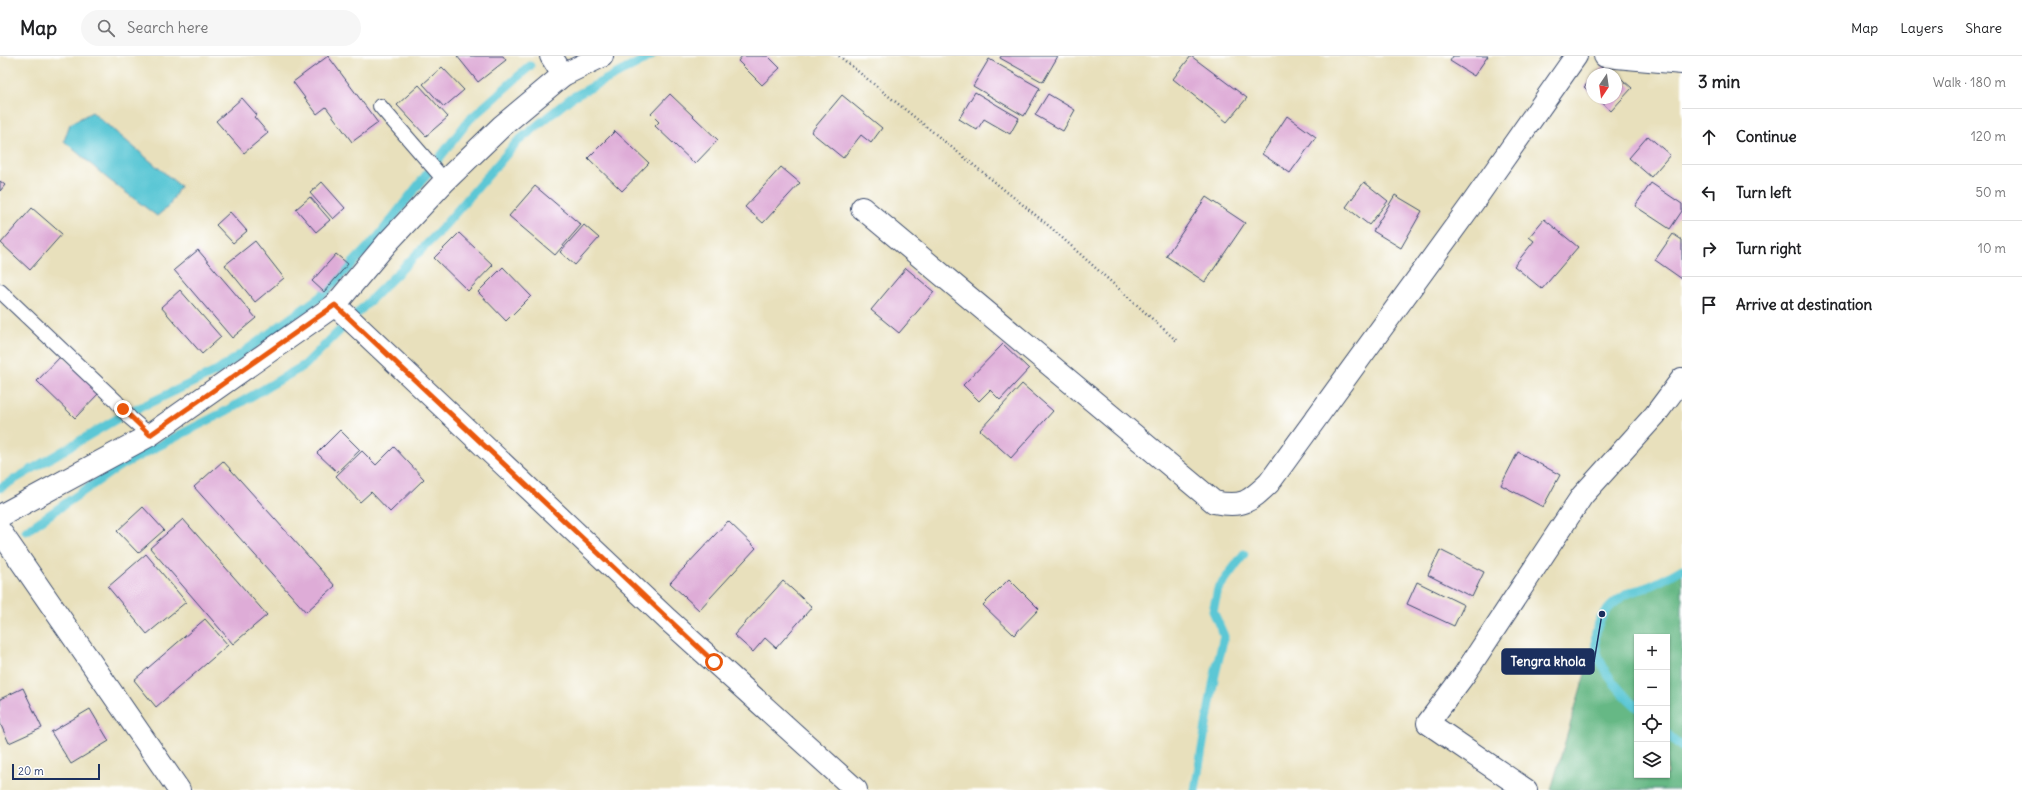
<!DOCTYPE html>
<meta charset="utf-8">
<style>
:root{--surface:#fff;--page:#f6f6f6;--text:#202124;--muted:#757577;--line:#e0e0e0}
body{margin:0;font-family:Delius,sans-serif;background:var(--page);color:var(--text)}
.controls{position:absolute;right:12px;bottom:12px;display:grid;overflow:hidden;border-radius:0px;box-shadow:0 1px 3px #0004}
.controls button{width:36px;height:36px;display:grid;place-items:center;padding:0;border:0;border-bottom:1px solid var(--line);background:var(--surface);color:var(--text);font:20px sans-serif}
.compass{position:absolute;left:1586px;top:12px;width:36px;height:36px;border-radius:50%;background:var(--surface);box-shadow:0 1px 3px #0004;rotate:193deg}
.scale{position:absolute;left:12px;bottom:10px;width:88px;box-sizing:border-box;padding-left:4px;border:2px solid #1b2f5e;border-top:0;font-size:11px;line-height:14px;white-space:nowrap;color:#1b2f5e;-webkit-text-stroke:3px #fff;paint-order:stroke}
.stop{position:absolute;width:12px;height:12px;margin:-9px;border:3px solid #ea580c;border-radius:50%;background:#fff}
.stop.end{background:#ea580c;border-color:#fff;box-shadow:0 1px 4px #0008}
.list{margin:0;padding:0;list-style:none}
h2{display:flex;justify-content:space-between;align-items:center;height:52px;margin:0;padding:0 16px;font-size:17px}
h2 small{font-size:13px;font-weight:400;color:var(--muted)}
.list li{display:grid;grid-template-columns:26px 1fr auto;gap:12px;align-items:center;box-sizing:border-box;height:56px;padding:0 16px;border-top:1px solid var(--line)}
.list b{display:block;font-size:15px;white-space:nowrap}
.list em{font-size:13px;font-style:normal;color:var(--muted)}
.icon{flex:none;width:22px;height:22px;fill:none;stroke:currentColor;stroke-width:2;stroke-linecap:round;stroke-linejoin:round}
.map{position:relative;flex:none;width:1682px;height:734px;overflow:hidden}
header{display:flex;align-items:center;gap:24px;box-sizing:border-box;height:56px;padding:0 20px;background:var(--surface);border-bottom:1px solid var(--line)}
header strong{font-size:19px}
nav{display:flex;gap:22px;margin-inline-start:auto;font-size:14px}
.search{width:280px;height:36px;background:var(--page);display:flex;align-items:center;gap:10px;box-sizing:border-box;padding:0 14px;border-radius:22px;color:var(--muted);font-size:15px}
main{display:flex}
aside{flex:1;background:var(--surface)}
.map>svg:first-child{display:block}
.forest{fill:#66b885;stroke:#407472;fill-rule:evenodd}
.water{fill:#5bc7d5;stroke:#3b7b9a}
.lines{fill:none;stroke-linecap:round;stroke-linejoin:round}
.stream{stroke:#5bc7d5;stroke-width:9}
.building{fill:#deacd7}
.lane-casing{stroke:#3a4a6c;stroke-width:16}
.street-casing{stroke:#3a4a6c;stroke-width:24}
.path{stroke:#3a4a6c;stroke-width:2.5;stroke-dasharray:1 3;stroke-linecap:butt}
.lane{stroke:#fff;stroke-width:14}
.street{stroke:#fff;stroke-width:22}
.route{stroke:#ea580c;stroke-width:5}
.leader{fill:none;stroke:#1b2f5e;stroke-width:1.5}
.callout-dot{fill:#1b2f5e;stroke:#fff;stroke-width:1.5}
.callout{fill:#1b2f5e;stroke:#1b2f5e;stroke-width:1.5}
.callout-label{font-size:13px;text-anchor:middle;font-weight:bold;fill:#fff}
</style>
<header>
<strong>Map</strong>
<div class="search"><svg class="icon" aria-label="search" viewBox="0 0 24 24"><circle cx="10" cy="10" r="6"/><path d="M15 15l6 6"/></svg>Search here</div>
<nav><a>Map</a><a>Layers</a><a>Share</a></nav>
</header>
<main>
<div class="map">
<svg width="1682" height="734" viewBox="0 0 1682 734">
<rect width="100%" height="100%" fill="#fff"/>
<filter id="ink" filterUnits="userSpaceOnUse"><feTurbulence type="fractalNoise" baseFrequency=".025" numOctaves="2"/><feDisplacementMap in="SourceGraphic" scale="8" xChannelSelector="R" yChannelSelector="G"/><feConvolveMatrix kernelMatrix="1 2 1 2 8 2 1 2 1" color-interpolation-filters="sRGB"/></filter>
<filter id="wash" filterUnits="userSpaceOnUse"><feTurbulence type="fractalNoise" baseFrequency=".012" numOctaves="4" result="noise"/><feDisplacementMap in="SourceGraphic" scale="16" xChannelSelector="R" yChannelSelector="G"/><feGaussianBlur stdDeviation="0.9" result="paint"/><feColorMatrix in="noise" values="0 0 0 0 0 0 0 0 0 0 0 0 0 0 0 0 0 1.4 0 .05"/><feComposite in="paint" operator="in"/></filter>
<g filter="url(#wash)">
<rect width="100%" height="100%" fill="#e8e0bc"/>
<!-- forest -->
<path class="forest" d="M1682,513v221h-131l43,-147c2,-24 12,-40 35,-50 6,-3 14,-4 20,-6 12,-5 23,-12 33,-18zM1637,581h30v138h-30z"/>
<!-- water -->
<polygon class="water" points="92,56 180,130 169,150 157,160 108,123 64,85 70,68"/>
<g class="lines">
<!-- stream -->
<g class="stream">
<polyline points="0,432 120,361 219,314 320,241 377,182 469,64 530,10"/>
<polyline points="26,475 118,411 226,355 305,309 437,178 517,86 571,42 651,0"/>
<path d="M1637,651c-38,-34 -66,-79 -10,-113 7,-4 15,-4 23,-8 11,-5 22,-11 32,-17"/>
<polyline points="1667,678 1682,691"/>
<polyline points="1195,734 1214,623 1224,580 1213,555 1218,533 1244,498"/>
</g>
</g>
<g id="blocks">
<!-- building -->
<g class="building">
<polygon points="328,0 378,67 352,86 326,51 317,58 293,26"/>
<polygon points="457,0 503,0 506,4 478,26"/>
<polygon points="742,0 768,0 780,12 762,29 738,5"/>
<polygon points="1001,0 1058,0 1043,26 1000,2"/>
<polygon points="1191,0 1247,42 1227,66 1173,23"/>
<polygon points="1453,0 1488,0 1474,20 1450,5"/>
<polygon points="989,3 1040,32 1024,60 973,30"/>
<polygon points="1605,8 1616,18 1596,18"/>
<polygon points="442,11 464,34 444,51 423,28"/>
<polygon points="1616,18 1632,32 1611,55 1597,42 1616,42"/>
<polygon points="1592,22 1592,38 1584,31"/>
<polygon points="419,29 448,61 426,80 397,49"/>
<polygon points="975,36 1019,62 1010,78 984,63 977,74 959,63"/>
<polygon points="670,38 718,84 695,108 655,70 659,66 651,58"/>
<polygon points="1048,38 1075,54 1063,75 1035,59"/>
<polygon points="842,39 882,72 871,87 861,79 843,102 811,76"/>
<polygon points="242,42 257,59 254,61 268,77 244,97 216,65"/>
<polygon points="1287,60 1316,81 1290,117 1262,98"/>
<polygon points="615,75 649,107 622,135 588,102"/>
<polygon points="1648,80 1670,99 1651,121 1629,102"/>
<polygon points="781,111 800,127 763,167 745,151"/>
<polygon points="0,125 5,129 0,135"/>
<polygon points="322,126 345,152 333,163 310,137"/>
<polygon points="1364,126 1388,145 1369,169 1346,151"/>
<polygon points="1651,127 1682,148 1682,155 1670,173 1635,150"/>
<polygon points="535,130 581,169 555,199 509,160"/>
<polygon points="1395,139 1422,155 1401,192 1373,175"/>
<polygon points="310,141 330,164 316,176 296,153"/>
<polygon points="1206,141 1245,167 1205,226 1166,200"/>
<polygon points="32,152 62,178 30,214 1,187"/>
<polygon points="230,156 247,175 233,187 216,169"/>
<polygon points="1544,163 1578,191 1542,233 1514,210 1534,185 1529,181"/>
<polygon points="584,169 599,182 575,209 560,196"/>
<polygon points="459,177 493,209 468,235 434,202"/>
<polygon points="1673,178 1682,184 1682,223 1655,204"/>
<polygon points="255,185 284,222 255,246 225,209"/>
<polygon points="198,194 256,262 232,282 174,214"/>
<polygon points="336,198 348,208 324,236 312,225"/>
<polygon points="503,211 531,240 506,265 478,236"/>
<polygon points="906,212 934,236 899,277 871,254"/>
<polygon points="180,234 221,281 202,298 161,251"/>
<polygon points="1003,288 1029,313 1000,344 990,334 979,345 963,329"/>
<polygon points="62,299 100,336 75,362 37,325"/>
<polygon points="1022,328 1053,355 1011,402 980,374"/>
<polygon points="340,374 360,394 337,416 317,397"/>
<polygon points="394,391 424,423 390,456 371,436 360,446 336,420 362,395 376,409"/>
<polygon points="1518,396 1560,419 1543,451 1501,429"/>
<polygon points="223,405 335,530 306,556 194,431"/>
<polygon points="143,451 164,474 138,497 117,475"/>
<polygon points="183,463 267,559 233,588 150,492"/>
<polygon points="728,465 756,492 699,554 670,527"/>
<polygon points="1440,494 1484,516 1472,541 1428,519"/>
<polygon points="146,498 186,546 147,578 108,531"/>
<polygon points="1009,523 1039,553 1014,579 983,549"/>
<polygon points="783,525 812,551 776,592 765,582 753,596 734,579"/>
<polygon points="1417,526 1464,549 1454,570 1407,548"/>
<polygon points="205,563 228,589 156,651 134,624"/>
<polygon points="23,632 42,672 9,687 0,667 0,643"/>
<polygon points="90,653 109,685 71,708 51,676"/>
</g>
</g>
</g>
<g filter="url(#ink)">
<use href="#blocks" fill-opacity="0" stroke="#3a4a6c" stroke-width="1"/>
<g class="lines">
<!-- lane casing -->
<g class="lane-casing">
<g id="lane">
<polyline points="380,50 445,125"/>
<polyline points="0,235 116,345 130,362 150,379"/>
</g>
</g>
<!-- street casing -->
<g class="street-casing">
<g id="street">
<polyline points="551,0 563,19"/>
<polyline points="1605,0 1682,7"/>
<path d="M862,152l352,294c28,6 35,0 55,-19l205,-282 102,-145"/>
<polyline points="335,249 667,563 856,734"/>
<polyline points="0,460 150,379 335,249 387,187 445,125 502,70 563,19 602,0"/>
<polyline points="0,475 179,734"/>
<polyline points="1526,734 1428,667 1464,619 1582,440 1655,359 1682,323"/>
</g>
</g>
<!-- path -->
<polyline class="path" points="839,0 1049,170 1178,286"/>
<!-- lane -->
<use href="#lane" class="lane"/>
<!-- street -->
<use href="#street" class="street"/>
</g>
</g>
<g class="lines" filter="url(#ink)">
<!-- route -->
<polyline class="route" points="123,353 150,379 335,249 714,606"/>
</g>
<!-- callouts -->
<path class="leader" d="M1602 558L1594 606"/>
<circle class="callout-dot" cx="1602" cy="558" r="4"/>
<rect class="callout" x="1502" y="593" width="92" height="25" rx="4"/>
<g class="callout-label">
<text x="1548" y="610">Tengra khola</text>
</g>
</svg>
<div class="controls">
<button>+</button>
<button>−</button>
<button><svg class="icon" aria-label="locate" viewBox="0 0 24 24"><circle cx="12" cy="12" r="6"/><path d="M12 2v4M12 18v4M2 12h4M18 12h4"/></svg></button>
<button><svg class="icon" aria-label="layers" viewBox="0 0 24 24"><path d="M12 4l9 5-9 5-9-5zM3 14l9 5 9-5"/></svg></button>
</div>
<svg class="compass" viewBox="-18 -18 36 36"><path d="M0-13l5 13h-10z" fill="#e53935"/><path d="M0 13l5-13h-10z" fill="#757577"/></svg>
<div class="scale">20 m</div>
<div class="stop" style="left:714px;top:606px"></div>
<div class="stop end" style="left:123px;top:353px"></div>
</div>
<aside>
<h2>3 min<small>Walk · 180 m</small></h2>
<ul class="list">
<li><svg class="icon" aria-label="ahead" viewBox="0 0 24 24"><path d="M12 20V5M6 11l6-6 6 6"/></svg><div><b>Continue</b></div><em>120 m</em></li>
<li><svg class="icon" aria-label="left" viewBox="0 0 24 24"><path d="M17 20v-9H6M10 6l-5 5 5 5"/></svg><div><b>Turn left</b></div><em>50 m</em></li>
<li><svg class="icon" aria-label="right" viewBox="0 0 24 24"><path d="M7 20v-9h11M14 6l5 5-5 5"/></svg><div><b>Turn right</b></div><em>10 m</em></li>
<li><svg class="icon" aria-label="arrive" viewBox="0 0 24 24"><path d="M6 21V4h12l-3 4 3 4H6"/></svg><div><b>Arrive at destination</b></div></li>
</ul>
</aside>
</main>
